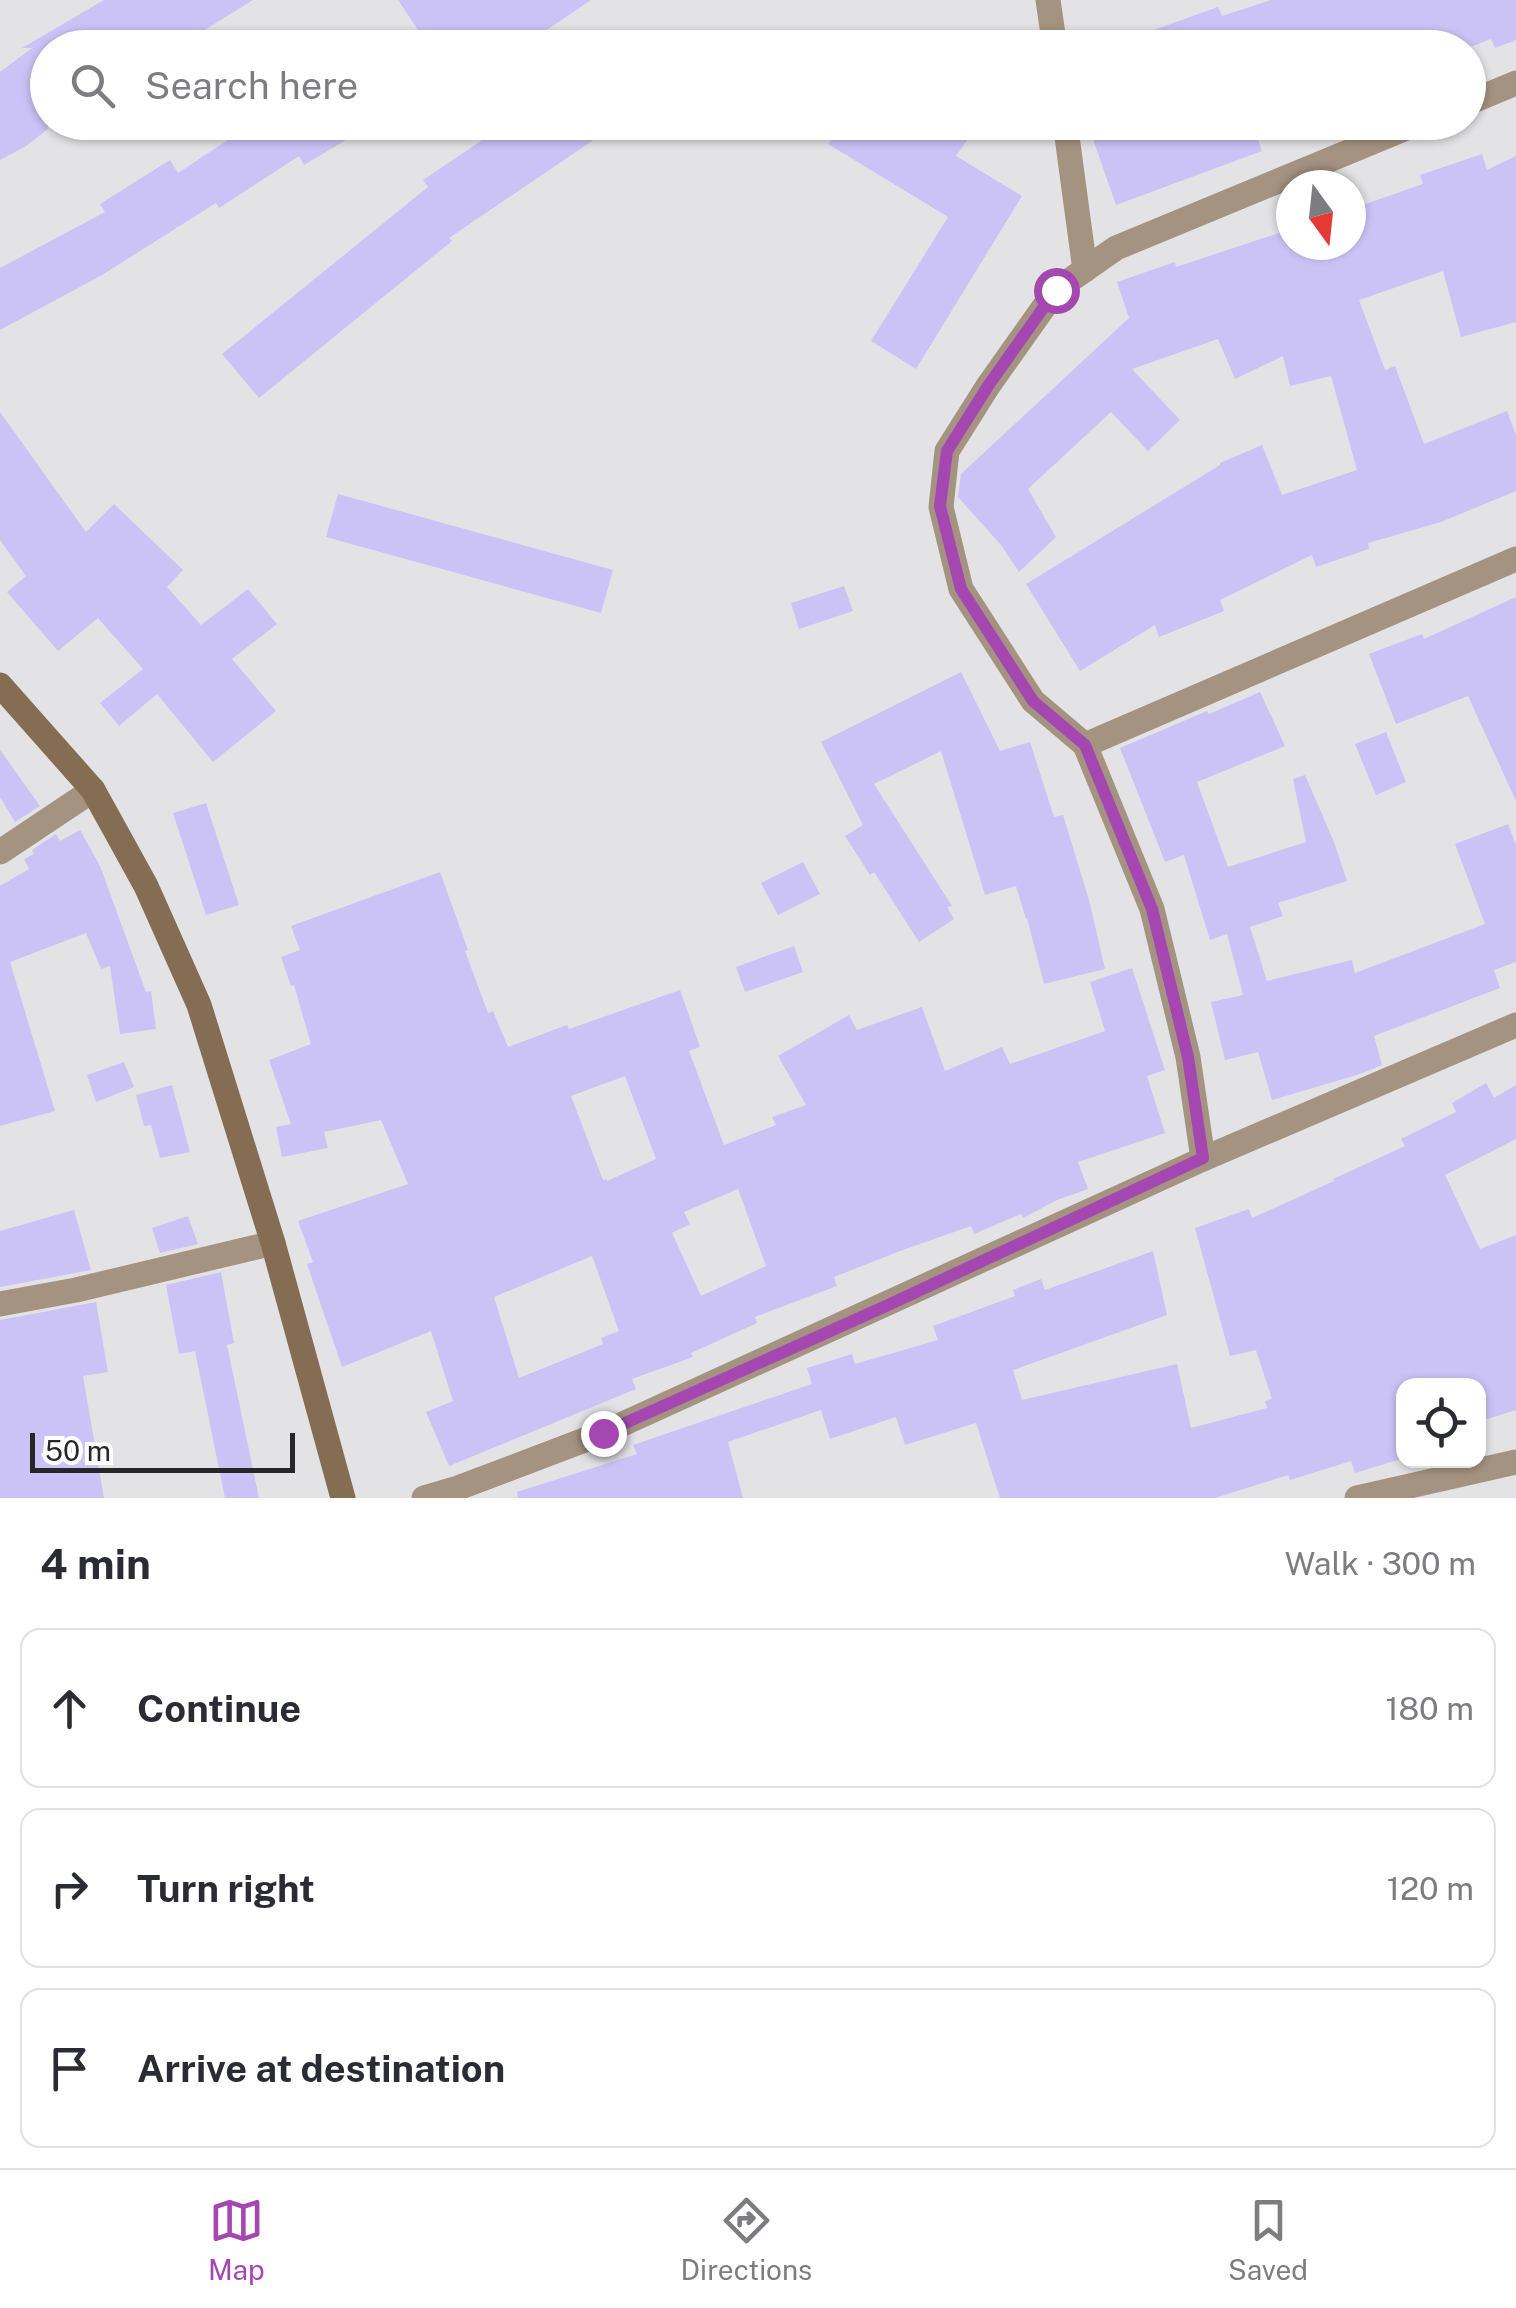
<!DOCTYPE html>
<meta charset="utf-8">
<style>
:root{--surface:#fff;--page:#f7f7f7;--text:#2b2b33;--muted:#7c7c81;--line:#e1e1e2;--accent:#a547b0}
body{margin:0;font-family:"Public Sans",sans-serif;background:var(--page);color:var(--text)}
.controls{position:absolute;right:30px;bottom:30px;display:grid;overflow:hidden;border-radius:20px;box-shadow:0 2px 8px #0004}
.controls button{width:90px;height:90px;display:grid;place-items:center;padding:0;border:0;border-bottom:2px solid var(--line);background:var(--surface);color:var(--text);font:50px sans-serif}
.compass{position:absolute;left:1276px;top:170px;width:90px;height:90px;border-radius:50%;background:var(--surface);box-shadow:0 2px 8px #0004;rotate:165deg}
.scale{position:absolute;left:30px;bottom:25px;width:265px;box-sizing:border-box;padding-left:10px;border:5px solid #272728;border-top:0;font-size:28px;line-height:35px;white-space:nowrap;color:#272728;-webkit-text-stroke:8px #fff;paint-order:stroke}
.stop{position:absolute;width:30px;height:30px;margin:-22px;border:8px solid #a547b0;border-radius:50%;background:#fff}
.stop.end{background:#a547b0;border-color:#fff;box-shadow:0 2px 10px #0008}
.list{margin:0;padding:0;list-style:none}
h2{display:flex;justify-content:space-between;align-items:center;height:130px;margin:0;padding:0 40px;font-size:42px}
h2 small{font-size:32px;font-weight:400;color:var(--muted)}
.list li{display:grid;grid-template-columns:65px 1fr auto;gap:30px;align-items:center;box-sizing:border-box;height:160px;margin:0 20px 20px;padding:0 20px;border:2px solid var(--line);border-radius:20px}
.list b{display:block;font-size:38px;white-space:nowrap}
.list em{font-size:32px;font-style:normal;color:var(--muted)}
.icon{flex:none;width:55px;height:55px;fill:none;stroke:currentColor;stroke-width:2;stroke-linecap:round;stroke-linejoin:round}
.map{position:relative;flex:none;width:1516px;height:1498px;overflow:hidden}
.search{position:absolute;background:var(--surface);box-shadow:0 2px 8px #0004;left:30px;right:30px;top:30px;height:110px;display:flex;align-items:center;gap:25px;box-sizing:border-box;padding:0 35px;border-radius:55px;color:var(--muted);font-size:38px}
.sheet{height:670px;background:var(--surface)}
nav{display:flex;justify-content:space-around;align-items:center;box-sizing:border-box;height:140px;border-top:2px solid var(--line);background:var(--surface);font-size:28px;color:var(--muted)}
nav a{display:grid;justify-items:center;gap:5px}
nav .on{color:var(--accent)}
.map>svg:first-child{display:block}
.building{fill:#cbc2f6;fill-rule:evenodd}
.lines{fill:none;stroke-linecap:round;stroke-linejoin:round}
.street{stroke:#a59382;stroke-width:25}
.secondary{stroke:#856d53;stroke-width:25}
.route{stroke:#a547b0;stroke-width:12}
</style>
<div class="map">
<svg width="1516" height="1498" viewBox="0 0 1516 1498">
<rect width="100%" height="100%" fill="#e3e3e6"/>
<!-- building -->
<g class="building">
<polygon points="104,0 253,0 198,34 197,31 169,48 48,48 48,129 26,146 0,160 0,72 32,48 22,48"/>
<polygon points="398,0 591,0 520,48 430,48"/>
<polygon points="1271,0 1516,0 1516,40 1495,48 1491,39 1468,48 1118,48 1117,43 1218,7 1222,16"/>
<polygon points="255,122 376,122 304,165 299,156 219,208 216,203 102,275 0,330 0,268 105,212 100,204 170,160 178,173"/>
<polygon points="509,122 620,122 449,238 452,241 259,398 222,354 428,187 423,180"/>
<polygon points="842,122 980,122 956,156 1022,196 916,369 871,341 948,217 828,144"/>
<polygon points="1087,122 1252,122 1262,151 1116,205"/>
<polygon points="1482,154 1487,170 1516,156 1516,322 1461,337 1443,271 1359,300 1385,370 1395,366 1424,444 1507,411 1516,435 1516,491 1441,522 1368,543 1369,549 1316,567 1312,555 1220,600 1224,611 1159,637 1155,625 1080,671 1026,584 1220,465 1220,463 1262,445 1282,495 1357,470 1331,376 1290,386 1283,356 1235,379 1218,339 1132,369 1180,420 1148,451 1111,412 1028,489 1056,537 1019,572 1001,545 958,497 961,474 1129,318 1117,282 1175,262 1176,267 1291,229 1291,245 1351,245 1351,209 1423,184 1420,175"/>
<polygon points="0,412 86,532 114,504 183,570 167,587 201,625 248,589 277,624 232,659 276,711 213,762 157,694 119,726 100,703 143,669 98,618 58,651 7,592 26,576 0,540"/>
<polygon points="338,494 613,570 601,613 326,537"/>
<polygon points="844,586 853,611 799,629 791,603"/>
<polygon points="1516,597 1516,801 1468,696 1396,724 1369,654 1422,634 1424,639"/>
<polygon points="961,672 1000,751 1030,742 1054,817 1063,815 1089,900 1105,969 1044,984 1027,918 1026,919 1016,886 985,895 941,751 874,784 952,906 947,907 954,919 919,942 874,872 870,875 845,836 863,825 821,742"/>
<polygon points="1260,692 1285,746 1197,782 1228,867 1306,842 1293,779 1305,775 1334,842 1347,881 1278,903 1283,916 1250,927 1267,981 1352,960 1355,973 1485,924 1455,844 1508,824 1516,845 1516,962 1494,970 1500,988 1374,1036 1382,1065 1357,1075 1272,1100 1258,1052 1225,1060 1211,1002 1243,995 1227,934 1210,940 1184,855 1165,862 1120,748 1207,711 1209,714"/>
<polygon points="1386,732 1406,782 1376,795 1355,744"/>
<polygon points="0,750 40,806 15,822 0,797"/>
<polygon points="206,803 239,905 206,915 173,813"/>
<polygon points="80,830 100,866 146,992 151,991 156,1029 120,1034 110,966 101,969 86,933 10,962 55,1111 0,1126 0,886 29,869 24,859 34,854 32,850 56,834 60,841"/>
<polygon points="803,862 820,894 778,915 761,883"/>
<path d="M440,872l28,78 -3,1 23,62 5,-2 15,36 59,-22 2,4 111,-39 20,57 -11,4 35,94 52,-20 -4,-8 34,-12 -28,-49 71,-41 8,15 65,-23 23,64 57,-24 8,17 95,-33 -15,-49 42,-14 33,102 -18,6 18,57 -87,29 10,27 -31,11 -34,18 -2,-4 -47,20 -3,-8 -71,25 -66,26 3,9 -82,31 2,6 -66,30 2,4 -61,22 4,10 -187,77 -23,-54 27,-11 -22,-70 -89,36 -35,-103 6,-2 -15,-41 110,-37 -27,-64 -57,12 4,16 -46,9 -6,-30 15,-3 -22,-64 42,-16 -17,-59 -3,1 -10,-29 19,-7 -9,-24zM625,1076l31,83 -49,22 -1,-2 -3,1 -32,-84zM738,1189l28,77 -65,30 -29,-63 18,-9 -6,-12zM592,1256l27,75 -18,7 2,6 -84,34 -25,-81z"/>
<polygon points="794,946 803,972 745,992 736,967"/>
<polygon points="124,1062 134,1087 96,1102 87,1075"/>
<polygon points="1486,1083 1494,1098 1516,1085 1516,1139 1445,1175 1480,1249 1516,1235 1516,1410 1478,1422 1478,1386 1404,1386 1404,1458 1355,1473 1351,1461 1290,1480 1288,1475 1215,1498 1000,1498 976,1423 905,1445 896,1417 830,1439 821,1410 728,1442 743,1498 518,1498 517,1492 637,1454 633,1445 812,1384 807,1368 852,1354 855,1364 938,1340 933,1326 1015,1296 1013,1290 1041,1279 1045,1290 1153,1251 1167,1315 1013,1370 1022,1400 1177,1364 1191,1428 1267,1408 1265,1401 1272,1399 1256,1350 1230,1356 1195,1228 1249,1209 1252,1218 1334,1181 1333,1179 1405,1146 1401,1139 1456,1112 1452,1103"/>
<polygon points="172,1085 190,1152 160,1158 151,1125 144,1126 136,1095"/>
<polygon points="74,1210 91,1270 0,1287 0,1231"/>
<polygon points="188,1216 198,1244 160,1253 152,1228"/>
<polygon points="221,1272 234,1343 227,1345 259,1498 225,1498 195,1351 179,1354 166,1285"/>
<polygon points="96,1302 108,1372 83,1376 104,1498 0,1498 0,1320"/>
</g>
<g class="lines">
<!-- street -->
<g class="street">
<polyline points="1048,0 1055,48"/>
<polyline points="1468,103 1516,83"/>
<polyline points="1065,122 1085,270"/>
<polyline points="1085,745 1516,559"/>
<polyline points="0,852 93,790"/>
<polyline points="1203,1159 1188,1057 1152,909 1085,745 1033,701 961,589 941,507 947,451 988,386 1056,290 1116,248 1421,122"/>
<polyline points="0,1304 76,1290 273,1243"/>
<polyline points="424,1498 458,1488 603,1433 1203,1159 1516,1025"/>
<polyline points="1357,1498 1516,1462"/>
</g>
<!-- secondary -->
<polyline class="secondary" points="0,685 93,790 146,886 199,1005 273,1243 343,1498"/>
</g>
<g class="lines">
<!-- route -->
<polyline class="route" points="603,1433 886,1306 1203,1158 1188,1057 1152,909 1085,745 1033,701 961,589 940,506 947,451 988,386 1056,290"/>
</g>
</svg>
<div class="controls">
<button><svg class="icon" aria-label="locate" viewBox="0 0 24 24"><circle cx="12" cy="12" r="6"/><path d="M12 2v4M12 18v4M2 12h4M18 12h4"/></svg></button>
</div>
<svg class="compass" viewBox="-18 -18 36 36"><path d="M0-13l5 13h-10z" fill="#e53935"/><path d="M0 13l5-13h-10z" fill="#7c7c81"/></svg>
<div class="scale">50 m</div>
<div class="stop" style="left:1056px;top:290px"></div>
<div class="stop end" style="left:603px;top:1433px"></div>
<div class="search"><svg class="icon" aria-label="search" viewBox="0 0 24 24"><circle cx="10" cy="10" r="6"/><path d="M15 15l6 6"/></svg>Search here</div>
</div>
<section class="sheet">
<h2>4 min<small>Walk · 300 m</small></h2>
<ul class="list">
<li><svg class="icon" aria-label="ahead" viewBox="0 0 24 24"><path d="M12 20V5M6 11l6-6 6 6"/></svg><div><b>Continue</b></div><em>180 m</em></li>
<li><svg class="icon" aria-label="right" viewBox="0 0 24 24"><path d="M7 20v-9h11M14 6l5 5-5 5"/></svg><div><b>Turn right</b></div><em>120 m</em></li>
<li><svg class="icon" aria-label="arrive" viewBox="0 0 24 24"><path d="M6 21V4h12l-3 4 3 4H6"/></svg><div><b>Arrive at destination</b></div></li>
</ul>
</section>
<nav>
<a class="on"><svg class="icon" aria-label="map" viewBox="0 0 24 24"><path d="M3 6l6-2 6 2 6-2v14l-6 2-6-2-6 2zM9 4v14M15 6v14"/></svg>Map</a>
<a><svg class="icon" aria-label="directions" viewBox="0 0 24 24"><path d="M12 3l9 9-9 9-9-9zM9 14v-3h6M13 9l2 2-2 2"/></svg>Directions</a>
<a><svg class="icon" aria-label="saved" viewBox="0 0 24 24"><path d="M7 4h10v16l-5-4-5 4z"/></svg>Saved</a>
</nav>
